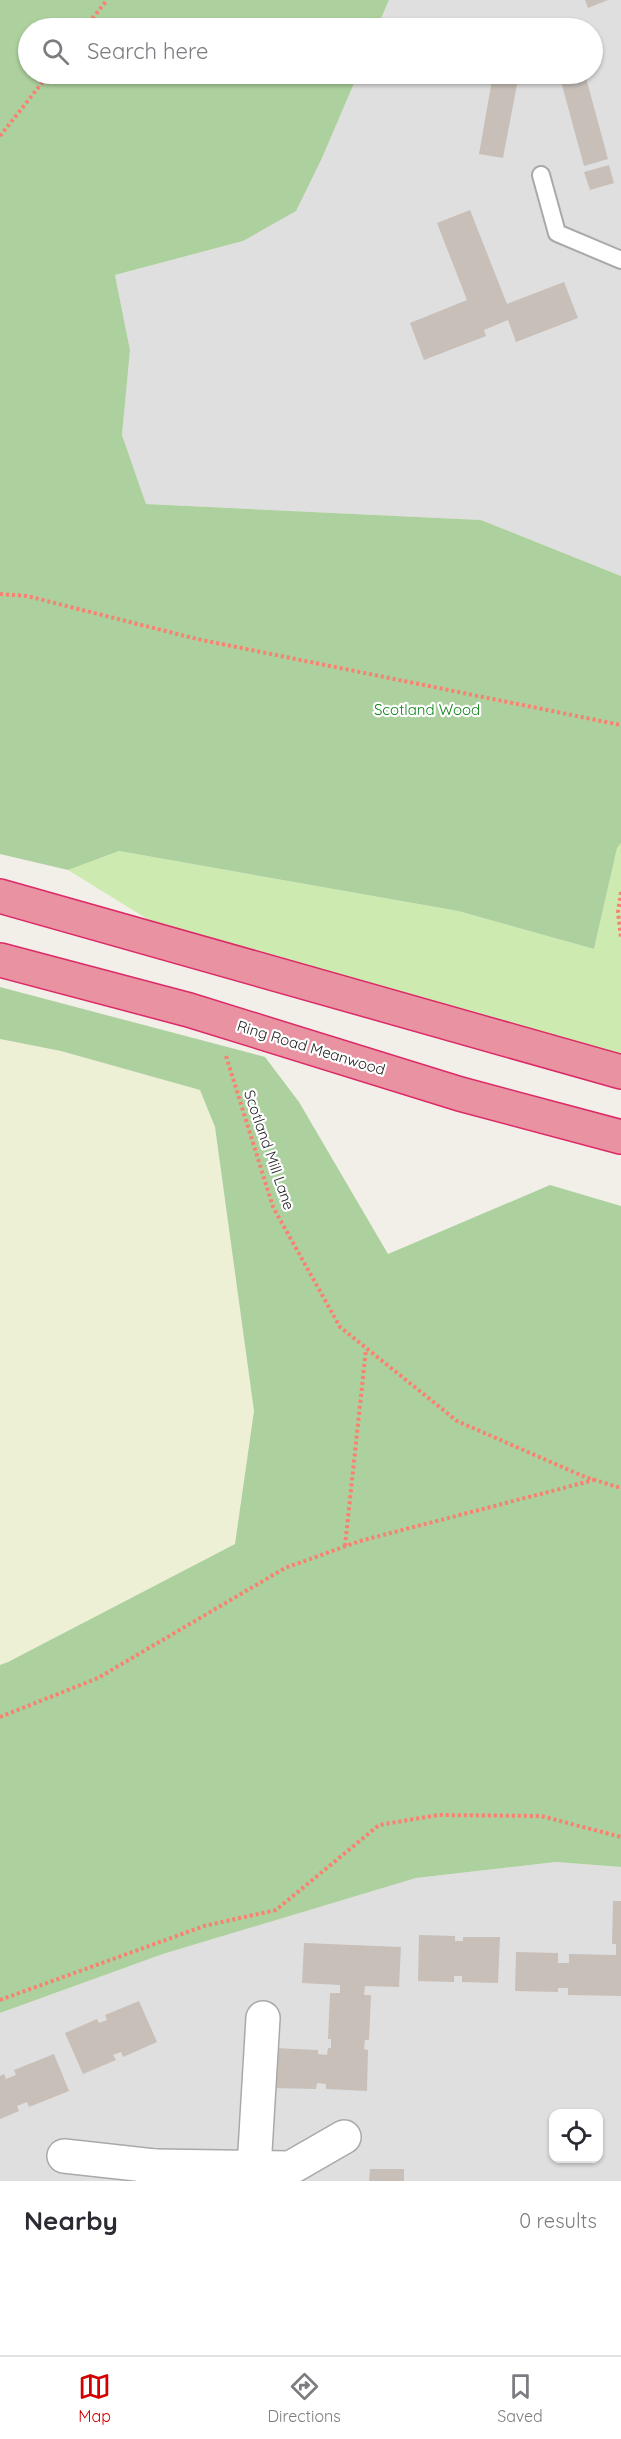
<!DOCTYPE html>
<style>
:root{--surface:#fff;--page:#f7f7f7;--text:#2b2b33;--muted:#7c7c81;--line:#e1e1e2;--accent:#d40000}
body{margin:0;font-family:Quicksand,sans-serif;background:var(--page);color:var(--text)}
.controls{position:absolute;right:18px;bottom:18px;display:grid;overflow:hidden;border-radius:12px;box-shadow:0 2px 4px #0004}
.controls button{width:54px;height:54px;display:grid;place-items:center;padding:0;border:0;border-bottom:2px solid var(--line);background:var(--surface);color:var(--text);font:30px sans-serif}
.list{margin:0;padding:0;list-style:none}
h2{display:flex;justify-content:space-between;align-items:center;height:78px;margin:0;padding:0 24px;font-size:26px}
h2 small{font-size:20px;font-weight:400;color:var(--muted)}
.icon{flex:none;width:33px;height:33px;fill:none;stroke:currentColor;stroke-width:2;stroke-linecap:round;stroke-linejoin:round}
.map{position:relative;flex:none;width:621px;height:2181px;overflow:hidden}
.search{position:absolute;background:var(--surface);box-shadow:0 2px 4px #0004;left:18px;right:18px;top:18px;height:66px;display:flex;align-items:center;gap:15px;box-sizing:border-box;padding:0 21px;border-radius:33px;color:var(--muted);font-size:22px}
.sheet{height:174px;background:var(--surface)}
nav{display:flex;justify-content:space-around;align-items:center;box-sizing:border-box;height:84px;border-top:2px solid var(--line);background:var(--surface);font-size:16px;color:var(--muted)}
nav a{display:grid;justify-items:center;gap:3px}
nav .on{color:var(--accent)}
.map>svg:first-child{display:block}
.residential{fill:#e0dfdf;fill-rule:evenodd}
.farmland{fill:#eef0d5}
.grass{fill:#cdebb0}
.forest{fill:#add19e}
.building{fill:#c7bfb8}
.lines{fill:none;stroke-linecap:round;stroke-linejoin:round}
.lane-casing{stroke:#a9a9a9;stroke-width:20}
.street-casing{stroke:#a9a9a9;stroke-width:36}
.highway-casing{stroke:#dc2a67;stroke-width:36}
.path{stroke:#fa8072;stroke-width:4;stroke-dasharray:3 3;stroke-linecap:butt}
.lane{stroke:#fff;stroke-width:16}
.street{stroke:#fff;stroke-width:33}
.highway{stroke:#e892a2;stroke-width:33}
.labels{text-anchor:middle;stroke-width:4.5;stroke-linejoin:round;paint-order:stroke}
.park-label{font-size:15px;fill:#0c8416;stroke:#fff}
.street-label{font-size:15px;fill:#222;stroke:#fff}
</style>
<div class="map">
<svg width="621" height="2181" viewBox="0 0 621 2181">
<rect width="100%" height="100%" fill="#f2efe9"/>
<!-- residential -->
<g class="residential">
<polygon points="389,0 621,0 621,576 481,520 146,504 122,435 130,350 115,275 243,241 322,158 358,74 592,74 592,28 377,28"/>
<path d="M556,1862l65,5v314h-621v-168l163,-59 253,-76zM554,2114h44v44h-44z"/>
</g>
<!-- farmland -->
<polygon class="farmland" points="0,1039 61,1051 200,1090 215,1127 254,1411 235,1544 8,1662 0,1665"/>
<!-- grass -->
<polygon class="grass" points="621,843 621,1072 199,951 68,870 119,851 458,911 594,949 617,847"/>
<!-- forest -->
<g class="forest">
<polygon points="0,0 389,0 377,28 28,28 28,74 358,74 322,158 296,211 243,241 115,275 130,350 122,435 146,504 481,520 621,576 621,843 617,848 594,949 458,911 119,851 68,870 0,854"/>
<polygon points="0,987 265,1057 299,1102 388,1254 550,1185 621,1206 621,1867 556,1862 416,1878 163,1954 0,2013 0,1665 8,1662 235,1544 254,1411 215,1127 200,1090 61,1051 0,1039"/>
</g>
<!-- building -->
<g class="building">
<polygon points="585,0 608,0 588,8"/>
<polygon points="493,74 519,74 503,158 479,154"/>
<polygon points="559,74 585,74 608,159 584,166"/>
<polygon points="609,165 614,183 590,190 584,172"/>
<polygon points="470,210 507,304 564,282 578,318 516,342 508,320 484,330 486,336 424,360 410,323 467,300 437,223"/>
<polygon points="613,1901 621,1901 621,1996 568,1995 568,1988 558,1988 558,1992 515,1991 516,1952 558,1953 558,1963 569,1963 569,1954 616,1955 616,1944 612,1944"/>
<polygon points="419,1935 455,1936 455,1941 463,1941 463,1937 500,1937 498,1983 462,1982 462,1976 454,1976 454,1982 418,1981"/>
<polygon points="304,1943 401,1947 399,1987 365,1986 364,1995 371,1995 369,2040 365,2040 364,2049 368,2050 367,2091 326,2089 326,2084 317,2083 316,2089 272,2088 274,2048 318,2050 318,2054 327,2055 328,2048 331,2048 331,2039 328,2039 330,1993 340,1993 340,1985 302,1983"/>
<polygon points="139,2001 157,2042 123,2057 121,2052 113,2055 116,2060 83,2074 65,2033 97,2019 99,2023 107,2020 105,2015"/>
<polygon points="54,2054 69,2091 29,2107 27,2102 17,2106 19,2111 0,2119 0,2076 4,2074 6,2079 16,2075 14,2070"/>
<polygon points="370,2169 404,2169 404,2181 369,2181"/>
</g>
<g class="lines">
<!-- lane casing -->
<g class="lane-casing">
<polyline id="lane" points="541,175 557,233 621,260"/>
</g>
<!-- street casing -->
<g class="street-casing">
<g id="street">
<polyline points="64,2156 154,2166 152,2181"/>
<polyline points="154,2166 290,2168 344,2137"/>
<polyline points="254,2168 263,2018"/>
</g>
</g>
<!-- highway casing -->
<g class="highway-casing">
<g id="highway">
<polyline points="0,896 621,1072"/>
<polyline points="0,960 189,1010 460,1094 621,1137"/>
</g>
</g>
<!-- path -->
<g class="path">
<polyline points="85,28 107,0"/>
<polyline points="0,136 49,74"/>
<polyline points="0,594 27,596 197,639 621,725"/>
<polyline points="621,892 618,912 621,938"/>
<polyline points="226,1056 273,1207 340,1327 457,1421 585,1477 621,1488"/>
<polyline points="345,1546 366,1349"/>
<polyline points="0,1717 98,1678 285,1568 360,1541 594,1480"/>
<polyline points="0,2000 204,1926 276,1910 379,1825 438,1815 541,1816 621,1837"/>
</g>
<!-- lane -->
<use href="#lane" class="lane"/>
<!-- street -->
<use href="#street" class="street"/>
<!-- highway -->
<use href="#highway" class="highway"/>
</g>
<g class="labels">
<!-- park labels -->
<g class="park-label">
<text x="427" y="715">Scotland Wood</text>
</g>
<!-- street labels -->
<g class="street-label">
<text transform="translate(311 1048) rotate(17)" y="5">Ring Road Meanwood</text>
<text transform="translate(269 1150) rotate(71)" y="5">Scotland Mill Lane</text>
</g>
</g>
</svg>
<div class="controls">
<button><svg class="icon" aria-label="locate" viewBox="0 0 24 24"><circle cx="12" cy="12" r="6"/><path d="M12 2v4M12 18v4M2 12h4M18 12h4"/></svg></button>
</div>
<div class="search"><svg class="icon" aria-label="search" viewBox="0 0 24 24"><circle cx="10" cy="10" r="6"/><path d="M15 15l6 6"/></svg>Search here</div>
</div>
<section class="sheet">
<h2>Nearby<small>0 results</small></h2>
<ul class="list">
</ul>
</section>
<nav>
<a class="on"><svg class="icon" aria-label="map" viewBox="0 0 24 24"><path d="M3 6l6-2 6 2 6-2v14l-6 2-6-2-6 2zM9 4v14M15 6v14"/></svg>Map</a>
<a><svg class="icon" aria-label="directions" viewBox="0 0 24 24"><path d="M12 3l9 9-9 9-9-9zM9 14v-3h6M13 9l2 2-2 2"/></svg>Directions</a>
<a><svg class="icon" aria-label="saved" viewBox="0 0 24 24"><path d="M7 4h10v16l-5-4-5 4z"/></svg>Saved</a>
</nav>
